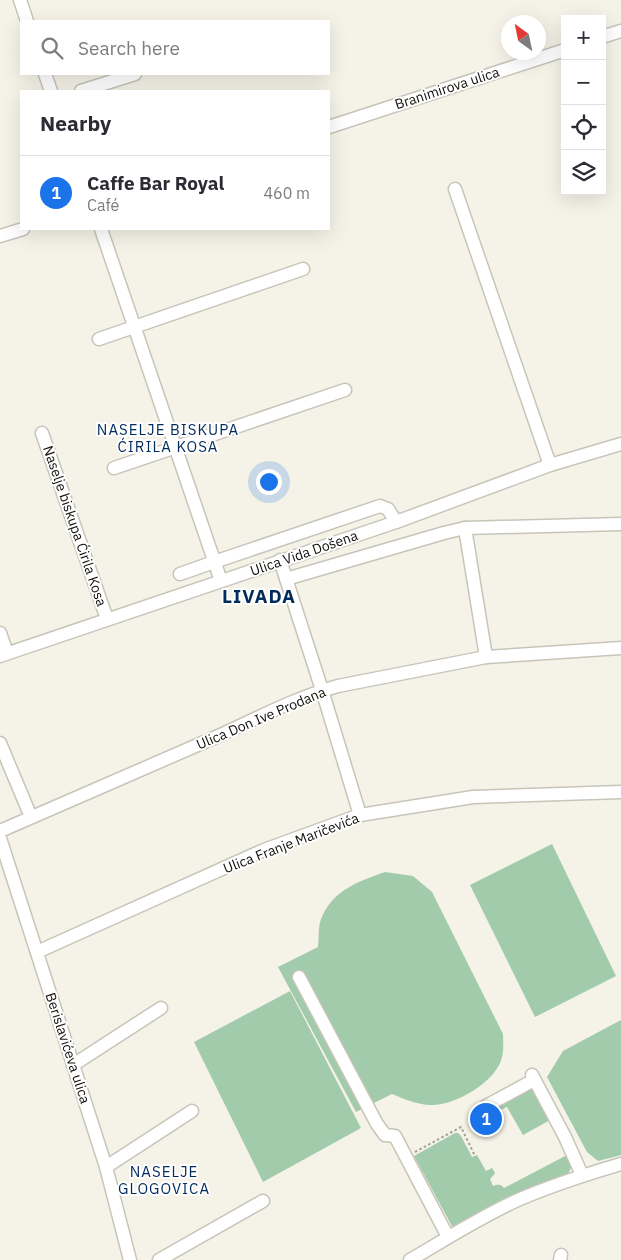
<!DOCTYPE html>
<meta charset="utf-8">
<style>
:root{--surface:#fff;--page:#f7f7f7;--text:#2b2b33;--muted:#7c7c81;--line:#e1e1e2;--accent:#1a73e8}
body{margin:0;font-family:"IBM Plex Sans",sans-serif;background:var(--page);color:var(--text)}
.controls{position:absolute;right:15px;top:15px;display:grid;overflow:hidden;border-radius:0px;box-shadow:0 5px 20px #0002}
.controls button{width:45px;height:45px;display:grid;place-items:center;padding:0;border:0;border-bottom:1px solid var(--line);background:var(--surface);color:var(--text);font:25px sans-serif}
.compass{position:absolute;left:501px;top:15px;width:45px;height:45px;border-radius:50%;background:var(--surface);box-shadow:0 5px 20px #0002;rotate:327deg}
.you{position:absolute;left:268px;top:481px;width:18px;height:18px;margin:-12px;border:4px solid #fff;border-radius:50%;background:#1a73e8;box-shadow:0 0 0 8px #1a73e833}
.badge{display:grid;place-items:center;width:32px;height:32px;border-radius:50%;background:var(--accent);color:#fff;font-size:16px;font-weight:700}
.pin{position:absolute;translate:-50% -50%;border:2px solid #fff;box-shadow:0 1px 5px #0006}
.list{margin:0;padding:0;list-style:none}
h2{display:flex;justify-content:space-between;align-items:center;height:65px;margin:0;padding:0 20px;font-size:21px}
h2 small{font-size:16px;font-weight:400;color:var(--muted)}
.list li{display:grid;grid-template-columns:32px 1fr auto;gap:15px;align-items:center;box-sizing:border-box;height:75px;padding:0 20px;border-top:1px solid var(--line)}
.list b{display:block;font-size:19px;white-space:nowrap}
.list p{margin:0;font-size:16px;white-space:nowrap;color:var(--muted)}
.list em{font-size:16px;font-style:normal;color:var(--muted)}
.icon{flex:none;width:28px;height:28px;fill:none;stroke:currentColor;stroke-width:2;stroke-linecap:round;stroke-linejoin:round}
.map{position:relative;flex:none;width:621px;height:1260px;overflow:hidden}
.search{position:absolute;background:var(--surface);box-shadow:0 5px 20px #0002;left:20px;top:20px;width:310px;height:55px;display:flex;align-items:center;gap:12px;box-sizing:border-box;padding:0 18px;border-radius:0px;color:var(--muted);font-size:19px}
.panel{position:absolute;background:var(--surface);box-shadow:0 5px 20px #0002;left:20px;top:90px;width:310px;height:140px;border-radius:0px}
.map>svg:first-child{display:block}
.green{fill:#a1cbab}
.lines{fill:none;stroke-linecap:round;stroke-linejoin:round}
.minor-casing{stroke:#c7c5ba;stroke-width:15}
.path{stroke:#a19f96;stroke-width:2;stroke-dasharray:2.5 2.5;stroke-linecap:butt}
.minor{stroke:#fff;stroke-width:12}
.labels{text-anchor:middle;stroke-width:4;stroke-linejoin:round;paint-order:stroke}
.street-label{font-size:14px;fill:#100f0b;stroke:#fff}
.neighbourhood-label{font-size:15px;letter-spacing:1px;fill:#022b5d;stroke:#fff}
.district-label{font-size:19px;font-weight:bold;letter-spacing:1px;fill:#022b5d;stroke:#fff}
</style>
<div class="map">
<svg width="621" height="1260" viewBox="0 0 621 1260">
<rect width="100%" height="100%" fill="#f5f2e7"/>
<!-- green -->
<g class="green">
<polygon points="552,844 616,976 535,1017 470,885"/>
<path d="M385,872l28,4 19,16 71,142c0,7 1,16 -1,23 -5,25 -49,50 -73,48 -13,-1 -25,-6 -37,-11l-36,18 -78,-145 40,-20c1,-9 0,-20 3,-28 12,-29 36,-37 64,-47z"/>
<polygon points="290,991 361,1128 263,1182 194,1042"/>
<polygon points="621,1020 621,1155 598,1161 587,1152 547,1077 563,1051"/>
<polygon points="530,1089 536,1091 552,1119 523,1135 507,1107 498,1111 494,1104"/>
<path d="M455,1133h3l3,3 11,21 5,-2 9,16 6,-3 3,5 -2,3 -3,3 3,7c5,-2 8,-2 11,2l63,-33 5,11 -4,8 -115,54 -39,-72z"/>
</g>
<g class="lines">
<!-- minor casing -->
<g class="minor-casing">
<g id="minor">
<polyline points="20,0 27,21"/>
<polyline points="602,37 621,31"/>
<polyline points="45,74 51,91"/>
<polyline points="81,91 135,74"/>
<polyline points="329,127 565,50"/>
<polyline points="455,189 550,465"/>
<polyline points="101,229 221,581"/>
<polyline points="0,236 23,229"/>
<polyline points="99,339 303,269"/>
<polyline points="42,433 107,619"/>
<polyline points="114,468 345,390"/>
<polyline points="465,528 486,657"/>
<polyline points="280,560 322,690 360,815"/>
<polyline points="180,574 214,562 380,506 388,509 396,522"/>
<polyline points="286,579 444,533 465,528 621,524"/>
<polyline points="0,633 7,653"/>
<polyline points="0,656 396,522 550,465 621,444"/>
<polyline points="0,743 31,817"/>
<path d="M0,831c72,-31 144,-63 216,-94 40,-18 79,-39 122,-51l148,-29 135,-9"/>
<polyline points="0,838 106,1167 130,1260"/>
<polyline points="37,952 264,850 360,815 473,797 621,792"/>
<polyline points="299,977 377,1124 385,1135 395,1136 448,1237"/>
<polyline points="73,1065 161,1008"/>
<polyline points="532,1075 565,1137 582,1175"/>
<polyline points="486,1106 534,1080"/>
<polyline points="106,1167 192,1111"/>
<polyline points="159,1260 263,1201"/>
<path d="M410,1260c36,-21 72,-44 110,-61 33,-14 67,-25 101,-35"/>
<polyline points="560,1260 561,1255"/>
</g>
</g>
<!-- path -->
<polyline class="path" points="415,1152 461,1127 475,1156"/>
<!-- minor -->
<use href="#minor" class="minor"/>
</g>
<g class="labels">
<!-- street labels -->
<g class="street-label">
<text transform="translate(447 88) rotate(-18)" y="5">Branimirova ulica</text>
<text transform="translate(75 526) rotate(71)" y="5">Naselje biskupa Ćirila Kosa</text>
<text transform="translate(304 553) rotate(-19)" y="5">Ulica Vida Došena</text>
<text transform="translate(261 718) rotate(-23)" y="5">Ulica Don Ive Prodana</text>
<text transform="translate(291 843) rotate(-21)" y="5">Ulica Franje Maričevića</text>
<text transform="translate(68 1048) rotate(72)" y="5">Berislavićeva ulica</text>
</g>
<!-- neighbourhood labels -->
<g class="neighbourhood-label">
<text x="168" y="435">NASELJE BISKUPA<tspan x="168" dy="17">ĆIRILA KOSA</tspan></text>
<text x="164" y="1177">NASELJE<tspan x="164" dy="17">GLOGOVICA</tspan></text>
</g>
<!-- district labels -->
<g class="district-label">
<text x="259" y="603">LIVADA</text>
</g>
</g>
</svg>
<div class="controls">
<button>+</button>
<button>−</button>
<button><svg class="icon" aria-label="locate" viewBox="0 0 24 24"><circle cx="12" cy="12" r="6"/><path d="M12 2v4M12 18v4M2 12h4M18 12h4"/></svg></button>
<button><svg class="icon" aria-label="layers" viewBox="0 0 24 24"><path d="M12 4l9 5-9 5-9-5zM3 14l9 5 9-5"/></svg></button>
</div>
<svg class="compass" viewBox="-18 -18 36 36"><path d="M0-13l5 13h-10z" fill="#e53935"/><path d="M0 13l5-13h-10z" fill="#7c7c81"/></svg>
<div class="you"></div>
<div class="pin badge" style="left:486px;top:1119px">1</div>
<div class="search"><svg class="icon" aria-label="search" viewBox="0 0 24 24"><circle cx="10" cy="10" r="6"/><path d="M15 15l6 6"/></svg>Search here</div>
<section class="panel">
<h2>Nearby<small></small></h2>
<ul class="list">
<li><span class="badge">1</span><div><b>Caffe Bar Royal</b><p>Café</p></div><em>460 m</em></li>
</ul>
</section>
</div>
